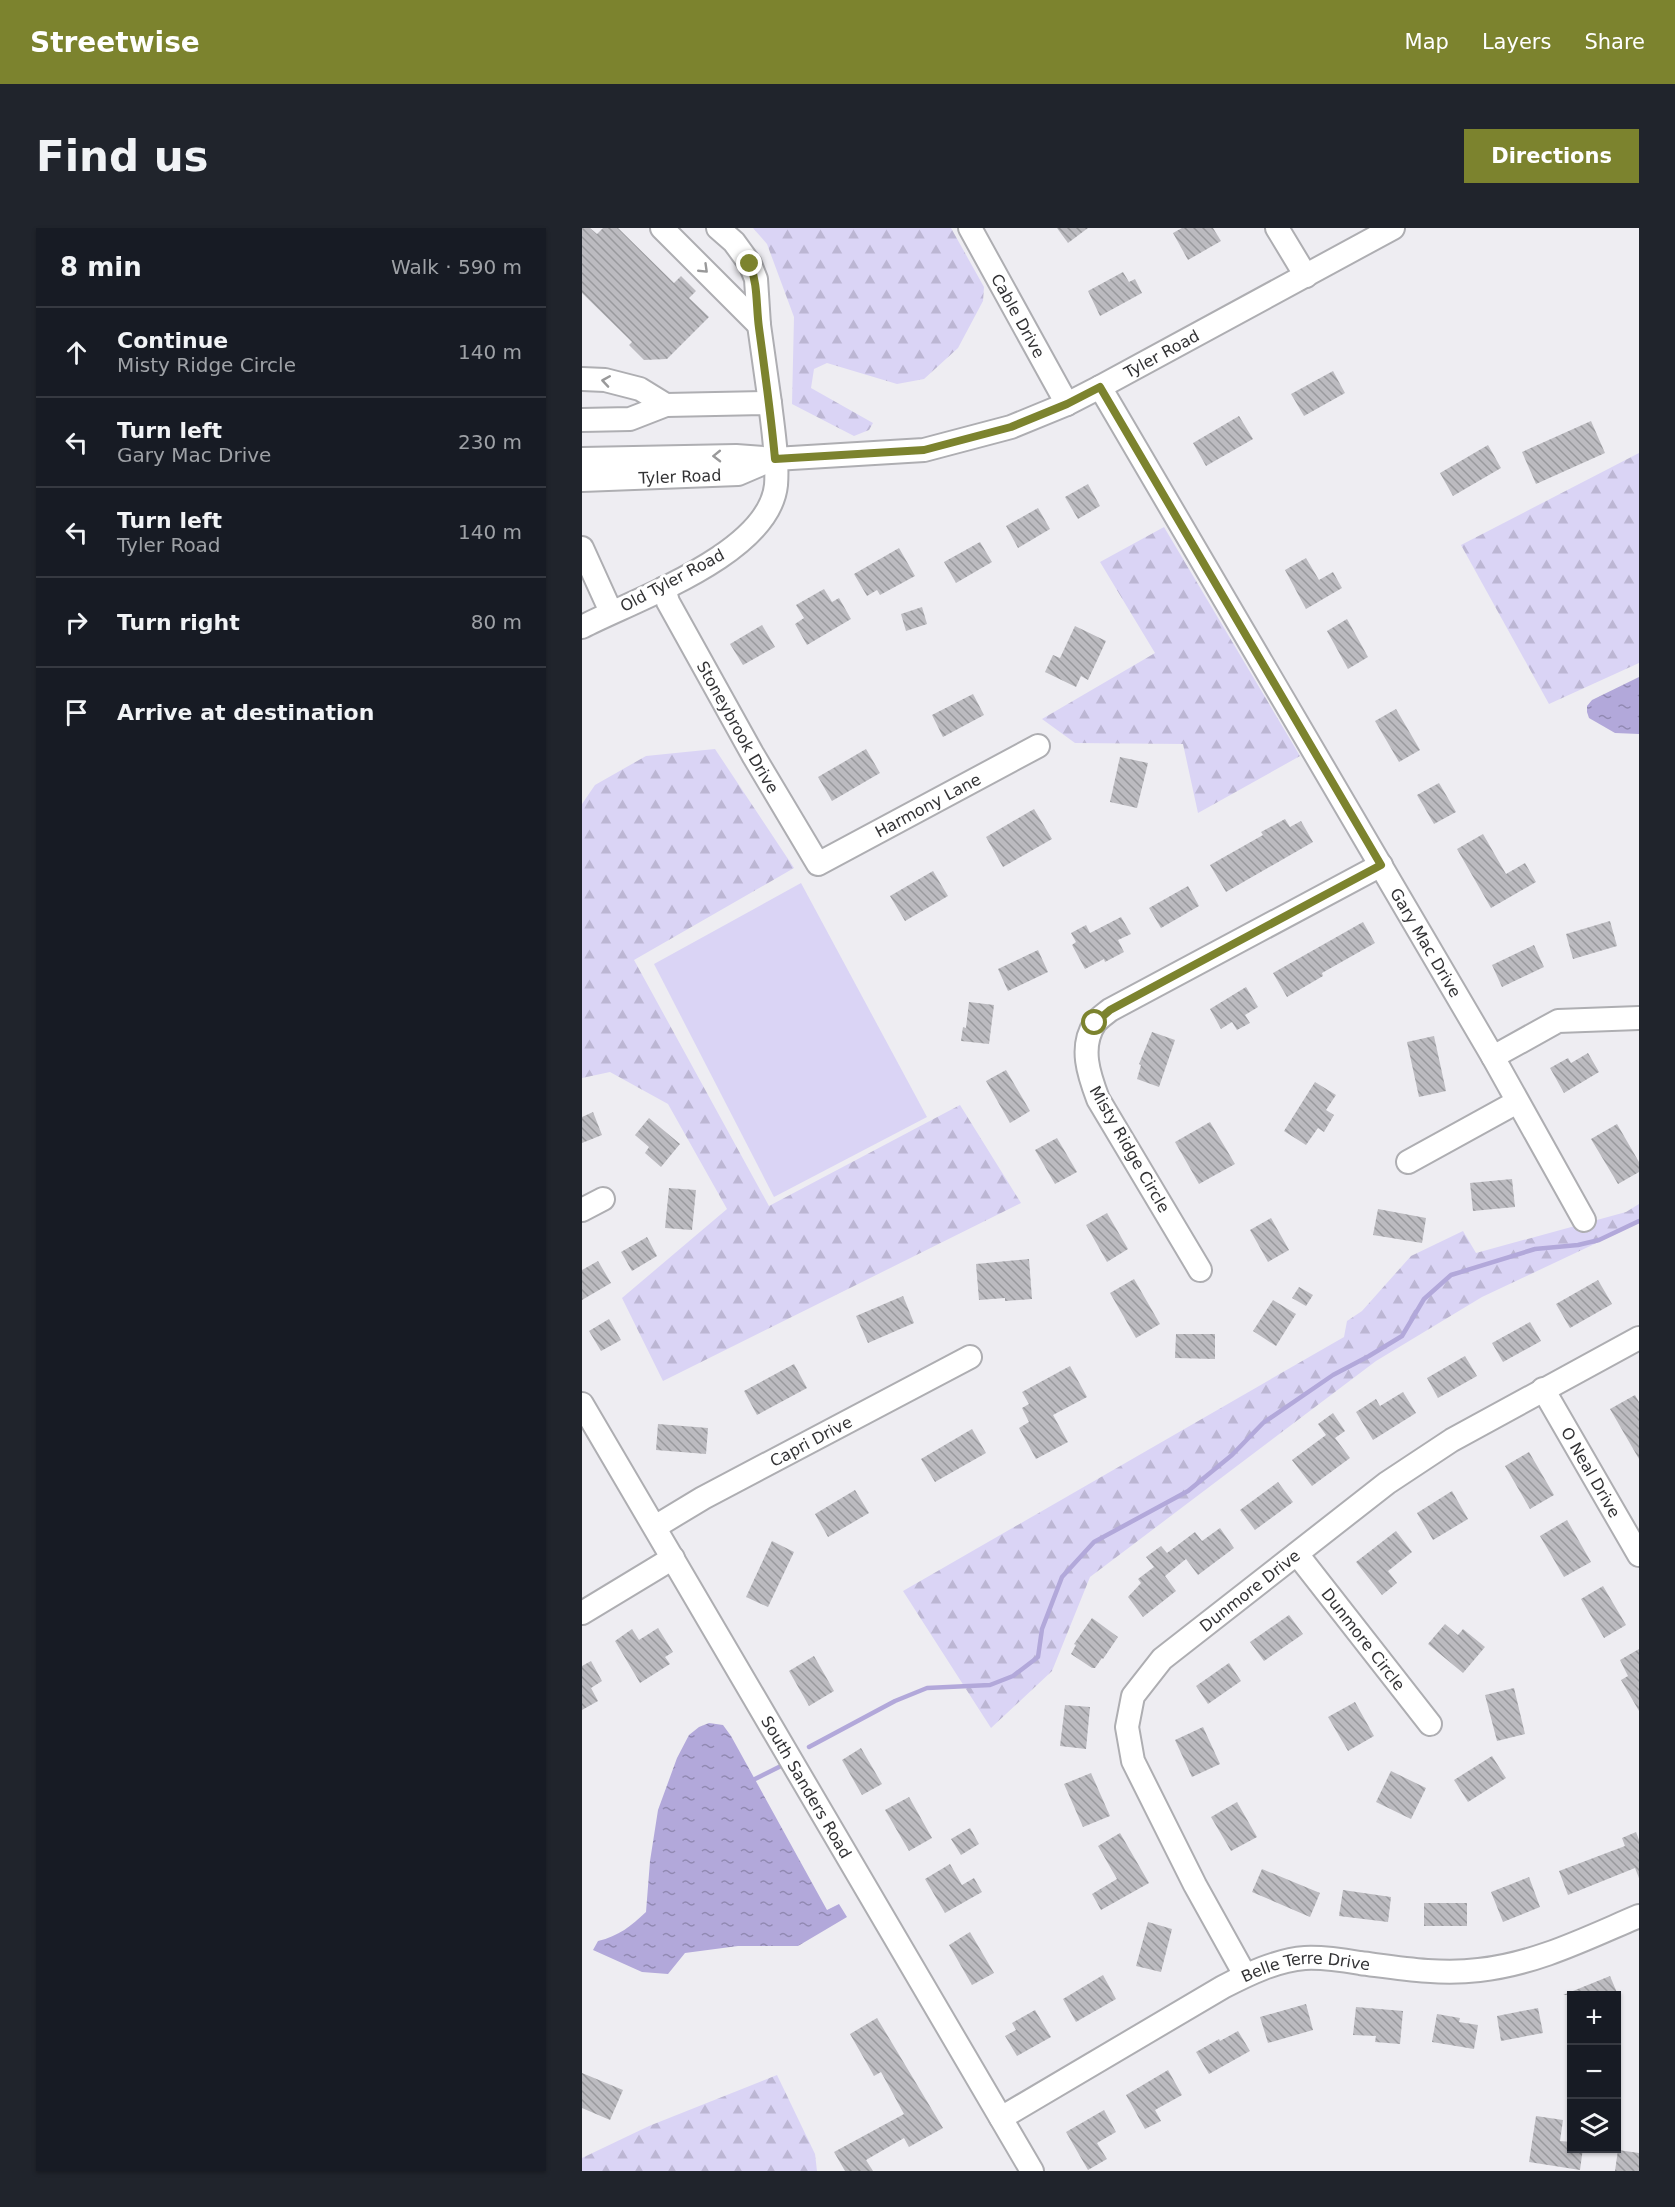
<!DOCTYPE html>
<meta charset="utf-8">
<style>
:root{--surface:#171b24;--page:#20242c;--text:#f1f3f6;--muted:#9ea1a6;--line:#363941;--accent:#7c832e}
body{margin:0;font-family:"DejaVu Sans",sans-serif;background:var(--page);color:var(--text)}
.controls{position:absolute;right:18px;bottom:18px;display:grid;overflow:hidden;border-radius:0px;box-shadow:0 2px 4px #0004}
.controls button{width:54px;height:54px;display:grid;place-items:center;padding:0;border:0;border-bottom:2px solid var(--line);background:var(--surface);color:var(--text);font:30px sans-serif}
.stop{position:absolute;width:18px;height:18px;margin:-14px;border:4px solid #7c832e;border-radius:50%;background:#fff}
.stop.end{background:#7c832e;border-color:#fff;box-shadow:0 2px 6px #0008}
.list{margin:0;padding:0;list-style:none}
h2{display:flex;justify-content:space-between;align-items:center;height:78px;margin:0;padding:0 24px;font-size:26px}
h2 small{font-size:20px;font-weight:400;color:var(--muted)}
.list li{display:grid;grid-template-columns:39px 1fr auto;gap:18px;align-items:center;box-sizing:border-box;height:90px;padding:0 24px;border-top:2px solid var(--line)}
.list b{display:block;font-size:22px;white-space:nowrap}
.list p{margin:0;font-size:20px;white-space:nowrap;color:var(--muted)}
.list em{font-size:20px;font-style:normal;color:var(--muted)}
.icon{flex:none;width:33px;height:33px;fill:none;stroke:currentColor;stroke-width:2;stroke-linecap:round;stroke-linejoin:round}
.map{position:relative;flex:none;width:1057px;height:1943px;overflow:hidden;border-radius:0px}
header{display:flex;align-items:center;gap:36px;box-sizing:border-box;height:84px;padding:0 30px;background:var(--accent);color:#fff}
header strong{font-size:28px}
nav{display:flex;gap:33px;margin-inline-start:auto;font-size:21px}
.intro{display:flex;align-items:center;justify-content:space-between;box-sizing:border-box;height:144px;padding:0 36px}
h1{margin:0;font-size:42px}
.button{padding:15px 27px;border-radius:0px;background:var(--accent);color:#fff;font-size:21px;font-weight:700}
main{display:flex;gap:36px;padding:0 36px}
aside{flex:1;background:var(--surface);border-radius:0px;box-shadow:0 2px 4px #0004}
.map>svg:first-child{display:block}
.green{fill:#dad4f5}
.forest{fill:url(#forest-firs)}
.water{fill:url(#water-ripples)}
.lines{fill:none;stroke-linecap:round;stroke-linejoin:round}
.stream{stroke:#b2a8da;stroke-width:4.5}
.building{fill:url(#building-back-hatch)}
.minor-casing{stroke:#aeaeb2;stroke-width:26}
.minor{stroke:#fff;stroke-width:22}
.oneway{stroke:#99999a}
.route{stroke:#7c832e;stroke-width:8}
.labels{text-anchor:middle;stroke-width:6;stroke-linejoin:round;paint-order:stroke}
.street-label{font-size:16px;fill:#333335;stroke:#fff}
</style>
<header>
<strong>Streetwise</strong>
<nav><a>Map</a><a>Layers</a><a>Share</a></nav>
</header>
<div class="intro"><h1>Find us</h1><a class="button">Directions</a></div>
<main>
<aside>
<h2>8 min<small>Walk · 590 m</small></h2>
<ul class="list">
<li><svg class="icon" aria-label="ahead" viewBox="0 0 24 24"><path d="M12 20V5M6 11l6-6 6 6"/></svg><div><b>Continue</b><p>Misty Ridge Circle</p></div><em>140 m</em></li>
<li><svg class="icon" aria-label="left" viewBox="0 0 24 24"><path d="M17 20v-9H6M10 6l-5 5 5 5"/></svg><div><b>Turn left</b><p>Gary Mac Drive</p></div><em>230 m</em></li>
<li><svg class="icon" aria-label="left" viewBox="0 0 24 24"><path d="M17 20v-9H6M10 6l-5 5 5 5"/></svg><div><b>Turn left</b><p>Tyler Road</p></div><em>140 m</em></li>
<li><svg class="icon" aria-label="right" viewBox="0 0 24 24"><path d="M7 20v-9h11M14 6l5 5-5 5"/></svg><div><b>Turn right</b></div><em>80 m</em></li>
<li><svg class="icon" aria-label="arrive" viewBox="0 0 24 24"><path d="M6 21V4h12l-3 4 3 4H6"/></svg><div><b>Arrive at destination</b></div></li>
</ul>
</aside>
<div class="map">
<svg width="1057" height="1943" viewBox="0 0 1057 1943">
<defs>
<pattern id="forest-firs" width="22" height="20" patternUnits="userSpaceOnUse" patternTransform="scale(1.5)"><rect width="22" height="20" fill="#dad4f5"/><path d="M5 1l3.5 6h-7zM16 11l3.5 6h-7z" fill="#bcb6d3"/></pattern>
<pattern id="water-ripples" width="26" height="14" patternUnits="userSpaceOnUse" patternTransform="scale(1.5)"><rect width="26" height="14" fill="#b2a8da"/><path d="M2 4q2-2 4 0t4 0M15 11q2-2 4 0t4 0" fill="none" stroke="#9189b2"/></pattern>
<pattern id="building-back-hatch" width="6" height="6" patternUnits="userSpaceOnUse" patternTransform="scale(1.5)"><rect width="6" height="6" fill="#bcbbc0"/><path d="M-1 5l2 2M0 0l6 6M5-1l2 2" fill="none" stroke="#99999d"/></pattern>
</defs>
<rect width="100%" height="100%" fill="#eeedf2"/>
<!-- green -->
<polygon class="green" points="219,655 345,889 192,969 72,736"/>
<!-- forest -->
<g class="forest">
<polygon points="171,0 369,0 402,59 401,73 376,120 342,151 315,156 245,135 232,141 229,160 291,195 287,202 272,208 210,176 212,89 185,16"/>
<polygon points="1057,225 1057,435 967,476 879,317"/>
<polygon points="582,299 718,528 616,585 601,516 493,515 460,491 573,425 518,334"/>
<polygon points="133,521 212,640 52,732 187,978 378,877 439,975 81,1153 40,1070 145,981 86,876 28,844 0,850 0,576 13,557 64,528"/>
<polygon points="1057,976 1057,995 900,1069 794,1133 508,1349 470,1443 409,1500 321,1363 762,1109 765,1093 780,1083 829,1028 881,1003 894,1025 1044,984"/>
<polygon points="195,1847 233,1926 235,1943 0,1943 0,1930 67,1898"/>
</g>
<!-- water -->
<g class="water">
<polygon points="1057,449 1057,506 1033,505 1007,490 1005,484 1005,478 1010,472"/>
<path d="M127,1495l14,2 8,11 96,174 12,-6 8,13 -49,29h-60l-53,7 -17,21 -26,-2 -49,-22 5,-9c21,-5 33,-15 48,-29l4,-51 8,-51 19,-52 12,-23 10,-8z"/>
</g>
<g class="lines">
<!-- stream -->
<g class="stream">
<polyline points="227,1519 313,1473 345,1460 408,1457 431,1448 456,1429 460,1401 480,1349 512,1314 606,1263 650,1227 681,1195 751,1147 787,1128 820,1108 842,1071 869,1047 953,1021 996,1017 1017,1012 1057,993"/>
<polyline points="173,1551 199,1538"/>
</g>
</g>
<!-- building -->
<g class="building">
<polygon points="0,0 8,0 15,6 21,0 36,0 92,55 99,48 114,63 107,70 127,89 85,131 62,132 47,117 50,114 0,65"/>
<polygon points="475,0 506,0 486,15"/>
<polygon points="600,0 631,0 639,13 606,32 591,5"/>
<polygon points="541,44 547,54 553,51 560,65 518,88 506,63"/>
<polygon points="751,143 763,165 722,188 709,166"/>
<polygon points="657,188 671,211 624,238 611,215"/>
<polygon points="1009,193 1023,225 954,256 940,224"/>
<polygon points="906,217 919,240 871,268 858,245"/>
<polygon points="506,256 518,278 496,291 483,269"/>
<polygon points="456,280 468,301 436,320 424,298"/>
<polygon points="398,314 410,334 374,355 362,334"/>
<polygon points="317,320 333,348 298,367 295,362 285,368 272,346"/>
<polygon points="724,330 737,352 751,344 760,360 724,381 703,342"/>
<polygon points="242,361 250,374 257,370 269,391 225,417 213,396 222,390 214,377"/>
<polygon points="340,379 345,396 324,403 319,386"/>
<polygon points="765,391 786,429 766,441 745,403"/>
<polygon points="180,397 193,419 161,437 148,416"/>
<polygon points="493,398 524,413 506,452 499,448 494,459 463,444 471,427 478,430"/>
<polygon points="391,466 402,487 361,509 350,487"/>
<polygon points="814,481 838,522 817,534 793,493"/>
<polygon points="284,521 298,545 250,573 236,549"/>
<polygon points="538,529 566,535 555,580 528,574"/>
<polygon points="857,555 874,584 852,596 835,567"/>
<polygon points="452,581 470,611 421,639 404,609"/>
<polygon points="703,591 708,599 719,593 731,614 644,664 628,637 681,607 679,604"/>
<polygon points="901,606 924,646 943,635 954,654 909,680 875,621"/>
<polygon points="351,643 366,668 323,693 308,668"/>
<polygon points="606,658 617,678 579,700 567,680"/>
<polygon points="539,689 549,706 536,712 542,724 523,734 522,731 503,741 490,717 494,714 489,705 504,697 508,705"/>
<polygon points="1028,693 1035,718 991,731 984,706"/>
<polygon points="781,694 793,715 740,745 741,748 705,769 691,745"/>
<polygon points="952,717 962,739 920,759 910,737"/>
<polygon points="456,722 466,744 426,763 416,741"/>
<polygon points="664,759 676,779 663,787 668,795 655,802 650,794 639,801 628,781"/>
<polygon points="387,774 412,777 407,816 379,813 381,799 384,800"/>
<polygon points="570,804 593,812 577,859 555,851 559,837 557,836"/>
<polygon points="852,808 864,863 837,869 825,814"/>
<polygon points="1006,825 1017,844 982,865 968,840 986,830 989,835"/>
<polygon points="424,842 448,883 428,895 404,853"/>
<polygon points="733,854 754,867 744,882 752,887 742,904 736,900 724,917 702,903"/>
<polygon points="11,884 20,907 0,915 0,889"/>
<polygon points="67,890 98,916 79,939 63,925 67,919 53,907"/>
<polygon points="628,894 653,936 617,956 593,914"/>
<polygon points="1035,896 1057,934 1057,944 1036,956 1009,911"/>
<polygon points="475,910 495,944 473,956 453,922"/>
<polygon points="930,951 933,979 891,983 888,955"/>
<polygon points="87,960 114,962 110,1002 83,1000"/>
<polygon points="796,981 844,990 840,1015 791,1007"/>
<polygon points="525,985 546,1021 525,1034 504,997"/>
<polygon points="689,990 707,1022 686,1034 668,1002"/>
<polygon points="65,1009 75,1028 50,1043 39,1024"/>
<polygon points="447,1031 450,1071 423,1073 423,1070 397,1072 394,1036"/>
<polygon points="16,1033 29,1055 0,1072 0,1042"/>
<polygon points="552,1051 578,1096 554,1110 528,1065"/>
<polygon points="1016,1052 1030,1076 988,1100 974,1076"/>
<polygon points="717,1059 731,1067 724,1078 710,1070"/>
<polygon points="321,1068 332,1095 286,1115 274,1088"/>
<polygon points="691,1072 714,1086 694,1118 671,1103"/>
<polygon points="27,1091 39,1112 19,1123 7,1103"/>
<polygon points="948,1094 959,1113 921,1134 910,1115"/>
<polygon points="594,1106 633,1106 633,1131 593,1130"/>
<polygon points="883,1128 895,1148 856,1170 845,1150"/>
<polygon points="212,1136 225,1160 175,1187 162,1163"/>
<polygon points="488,1138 505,1169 471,1187 486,1214 454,1231 437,1200 447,1194 440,1180 447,1176 440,1164"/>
<polygon points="821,1164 834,1185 791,1212 774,1184 794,1171 798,1178"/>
<polygon points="1053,1167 1057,1174 1057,1231 1028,1181"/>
<polygon points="751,1185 763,1203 753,1210 768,1230 730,1258 710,1232 744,1207 736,1196"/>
<polygon points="76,1196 126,1200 124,1226 74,1222"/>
<polygon points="390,1201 404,1225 353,1254 339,1231"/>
<polygon points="947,1224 972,1267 948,1281 923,1238"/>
<polygon points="696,1254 711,1274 673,1302 658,1282"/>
<polygon points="273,1262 287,1285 246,1309 233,1286"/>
<polygon points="870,1263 886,1291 851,1312 835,1285"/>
<polygon points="985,1292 1009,1334 982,1349 958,1308"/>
<polygon points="638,1300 652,1320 616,1347 604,1331 583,1348 594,1363 561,1389 546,1369 559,1355 556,1351 572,1339 564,1329 579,1318 585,1325 613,1304 620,1313"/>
<polygon points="814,1303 830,1324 806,1343 815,1355 800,1367 774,1334"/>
<polygon points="190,1313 212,1324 186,1379 164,1369"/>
<polygon points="1021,1358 1044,1397 1022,1410 999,1371"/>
<polygon points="707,1387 721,1406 682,1433 668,1414"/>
<polygon points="510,1390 536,1409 521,1431 520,1430 513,1440 510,1440 489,1426 494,1417 492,1416"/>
<polygon points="863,1396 876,1407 881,1401 903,1419 881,1445 846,1416"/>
<polygon points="76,1400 91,1424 83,1429 88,1436 58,1455 33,1413 50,1401 57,1412"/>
<polygon points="1057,1421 1057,1483 1039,1452 1046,1448 1038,1432"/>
<polygon points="232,1428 252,1463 227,1478 207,1443"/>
<polygon points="9,1433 20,1453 9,1460 16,1473 0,1482 0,1438"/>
<polygon points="647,1435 659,1453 626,1476 614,1458"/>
<polygon points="932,1460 943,1506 915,1513 903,1467"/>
<polygon points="773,1474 792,1508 766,1523 746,1489"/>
<polygon points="483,1477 508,1479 504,1521 478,1518"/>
<polygon points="621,1499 638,1536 610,1549 593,1512"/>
<polygon points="279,1520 300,1556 280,1567 260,1532"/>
<polygon points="910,1528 924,1550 886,1574 872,1552"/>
<polygon points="809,1543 844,1560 829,1591 794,1574"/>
<polygon points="509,1545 528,1588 501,1599 482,1556"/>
<polygon points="327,1569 350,1610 327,1623 303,1582"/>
<polygon points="655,1574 675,1609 649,1623 629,1589"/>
<polygon points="388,1600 397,1616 379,1627 369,1611"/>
<polygon points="1054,1604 1057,1612 1057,1650 1053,1640 986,1667 977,1643 1043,1618 1040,1610"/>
<polygon points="538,1605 567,1655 519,1682 510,1666 535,1651 516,1618"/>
<polygon points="368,1636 380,1657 392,1650 400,1664 363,1685 343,1651"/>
<polygon points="680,1641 738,1665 728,1689 670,1664"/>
<polygon points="947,1649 958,1679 921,1694 909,1664"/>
<polygon points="761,1662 809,1669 806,1694 757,1688"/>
<rect x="842" y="1675" width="43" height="23"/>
<polygon points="566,1694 590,1701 579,1744 554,1738"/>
<polygon points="388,1704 412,1745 390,1757 367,1717"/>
<polygon points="521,1747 534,1771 494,1794 481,1771"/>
<polygon points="1028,1748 1036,1767 981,1767"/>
<polygon points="724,1776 731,1802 686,1815 678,1789"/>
<polygon points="774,1779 821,1783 818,1816 793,1814 794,1808 771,1807"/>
<polygon points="956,1780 961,1805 919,1813 915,1788"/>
<polygon points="453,1782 469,1809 435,1828 423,1808 434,1802 430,1795"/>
<polygon points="855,1786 878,1790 877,1794 896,1797 892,1821 850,1814"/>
<polygon points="295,1790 361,1900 327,1919 322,1910 284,1932 291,1943 263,1943 252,1924 322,1886 299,1844 292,1848 268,1806"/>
<polygon points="656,1803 668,1823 627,1846 614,1824 637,1811 638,1813"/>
<polygon points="586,1842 600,1867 573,1882 579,1893 563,1901 544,1867"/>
<polygon points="0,1845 41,1862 28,1892 0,1880"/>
<polygon points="522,1882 534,1904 515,1915 525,1931 506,1942 484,1904"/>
<polygon points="954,1888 981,1892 978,1913 990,1914 990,1920 1001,1920 998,1942 947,1934"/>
<polygon points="1036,1922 1057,1925 1057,1943 1033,1943"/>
</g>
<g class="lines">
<!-- minor casing -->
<g class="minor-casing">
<g id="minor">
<polyline points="80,0 177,97"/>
<polyline points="136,0 152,14 168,36 174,51 177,97 188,175"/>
<path id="s1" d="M388,0l97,176"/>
<polyline points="695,0 724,48"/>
<polyline points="0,151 23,152 58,161 84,177"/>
<path id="s2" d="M518,159l393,670 91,163"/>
<path d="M0,192l48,-1 36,-14 104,-2c3,26 8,56 6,82 -7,69 -140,114 -194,142"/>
<path id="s3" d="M0,231l154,-3 39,3 149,-9 87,-23 56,-23 33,-17 293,-159"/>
<path id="s4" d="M0,252l156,-6 33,-14"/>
<polyline points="0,320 29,384"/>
<path id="s5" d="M82,360l4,14 85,153 65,109 220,-118"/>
<polyline points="911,829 976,793 1057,790"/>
<polyline points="826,934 935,874"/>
<polyline points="0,982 21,971"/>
<path d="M618,1042l-102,-171c-9,-24 -19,-52 -3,-76 4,-5 10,-9 15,-13l271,-145"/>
<path id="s6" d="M961,1161l96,166"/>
<path id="s7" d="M0,1176l450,767"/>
<path id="s8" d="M73,1299l48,-29 267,-141"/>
<path id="s9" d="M715,1326l133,170"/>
<polyline points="0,1385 91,1330"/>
<path id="s10" d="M663,1747l-50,-90 -62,-124 -6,-34 6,-31 29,-37 225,-176 65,-43 187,-102"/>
<path id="s11" d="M419,1890l222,-131c25,-13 54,-27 82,-29 18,-1 37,2 55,5 39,5 79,12 119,7 57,-6 108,-32 160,-54"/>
</g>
</g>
<!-- minor -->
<use href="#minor" class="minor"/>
</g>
<!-- one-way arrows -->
<defs><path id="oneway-chevron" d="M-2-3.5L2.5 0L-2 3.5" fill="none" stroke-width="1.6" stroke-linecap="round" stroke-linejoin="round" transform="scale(1.5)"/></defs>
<g class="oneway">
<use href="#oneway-chevron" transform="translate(122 41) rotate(44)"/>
<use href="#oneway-chevron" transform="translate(24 153) rotate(-171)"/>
<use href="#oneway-chevron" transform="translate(135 228) rotate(179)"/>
</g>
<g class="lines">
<!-- route -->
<path class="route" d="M168,36c8,21 6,42 9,64 6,44 12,87 16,131l149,-9 87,-23 56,-23 33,-17 281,478 -271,145 -15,13"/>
</g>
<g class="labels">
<!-- street labels -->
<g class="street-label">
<text dy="6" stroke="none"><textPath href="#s1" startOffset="100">Cable Drive</textPath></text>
<text dy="6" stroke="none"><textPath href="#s3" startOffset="600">Tyler Road</textPath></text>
<text dy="6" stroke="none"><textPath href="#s4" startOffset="98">Tyler Road</textPath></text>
<text transform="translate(90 352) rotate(-28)" y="6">Old Tyler Road</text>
<text dy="6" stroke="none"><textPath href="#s5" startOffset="158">Stoneybrook Drive</textPath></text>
<text dy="6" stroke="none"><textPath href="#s5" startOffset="441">Harmony Lane</textPath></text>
<text dy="6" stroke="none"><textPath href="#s2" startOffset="644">Gary Mac Drive</textPath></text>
<text transform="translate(548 921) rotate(60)" y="6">Misty Ridge Circle</text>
<text dy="6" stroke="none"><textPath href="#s8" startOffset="178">Capri Drive</textPath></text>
<text dy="6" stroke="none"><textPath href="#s6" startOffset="96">O Neal Drive</textPath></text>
<text dy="6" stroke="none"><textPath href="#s10" startOffset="466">Dunmore Drive</textPath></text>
<text dy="6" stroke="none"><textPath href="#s9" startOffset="108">Dunmore Circle</textPath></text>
<text dy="6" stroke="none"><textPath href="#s7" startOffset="444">South Sanders Road</textPath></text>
<text dy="6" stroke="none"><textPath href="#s11" startOffset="345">Belle Terre Drive</textPath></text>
</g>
</g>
</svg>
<div class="controls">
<button>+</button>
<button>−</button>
<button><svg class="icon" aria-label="layers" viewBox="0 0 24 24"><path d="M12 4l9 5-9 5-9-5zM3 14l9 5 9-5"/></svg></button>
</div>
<div class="stop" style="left:513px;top:795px"></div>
<div class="stop end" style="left:168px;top:36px"></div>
</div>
</main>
